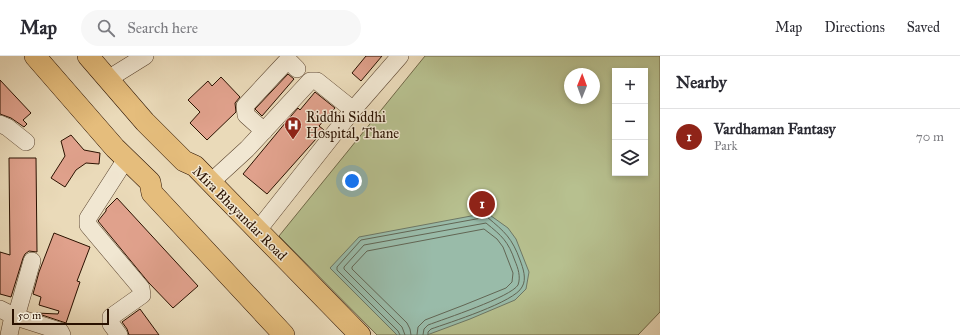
<!DOCTYPE html>
<meta charset="utf-8">
<style>
:root{--surface:#fff;--page:#f7f7f7;--text:#2b2b33;--muted:#7c7c81;--line:#e1e1e2;--accent:#8f2418}
body{margin:0;font-family:"IM FELL Great Primer",serif;background:var(--page);color:var(--text)}
.controls{position:absolute;right:12px;top:12px;display:grid;overflow:hidden;border-radius:0px;box-shadow:0 2px 6px #0003}
.controls button{width:36px;height:36px;display:grid;place-items:center;padding:0;border:0;border-bottom:1px solid var(--line);background:var(--surface);color:var(--text);font:20px sans-serif}
.compass{position:absolute;left:564px;top:12px;width:36px;height:36px;border-radius:50%;background:var(--surface);box-shadow:0 2px 6px #0003;rotate:1deg}
.scale{position:absolute;left:12px;bottom:10px;width:97px;box-sizing:border-box;padding-left:4px;border:2px solid #2a1100;border-top:0;font-size:11px;line-height:14px;white-space:nowrap;color:#2a1100;-webkit-text-stroke:3px #f1e7d2;paint-order:stroke}
.you{position:absolute;left:352px;top:125px;width:14px;height:14px;margin:-10px;border:3px solid #fff;border-radius:50%;background:#1a73e8;box-shadow:0 0 0 6px #1a73e833}
.badge{display:grid;place-items:center;width:26px;height:26px;border-radius:50%;background:var(--accent);color:#fff;font-size:13px;font-weight:700}
.pin{position:absolute;translate:-50% -50%;border:2px solid #fff;box-shadow:0 1px 4px #0006}
.list{margin:0;padding:0;list-style:none}
h2{display:flex;justify-content:space-between;align-items:center;height:52px;margin:0;padding:0 16px;font-size:17px}
h2 small{font-size:13px;font-weight:400;color:var(--muted)}
.list li{display:grid;grid-template-columns:26px 1fr auto;gap:12px;align-items:center;box-sizing:border-box;height:56px;padding:0 16px;border-top:1px solid var(--line)}
.list b{display:block;font-size:15px;white-space:nowrap}
.list p{margin:0;font-size:13px;white-space:nowrap;color:var(--muted)}
.list em{font-size:13px;font-style:normal;color:var(--muted)}
.icon{flex:none;width:22px;height:22px;fill:none;stroke:currentColor;stroke-width:2;stroke-linecap:round;stroke-linejoin:round}
.map{position:relative;flex:none;width:660px;height:279px;overflow:hidden}
header{display:flex;align-items:center;gap:24px;box-sizing:border-box;height:56px;padding:0 20px;background:var(--surface);border-bottom:1px solid var(--line)}
header strong{font-size:19px}
nav{display:flex;gap:22px;margin-inline-start:auto;font-size:14px}
.search{width:280px;height:36px;background:var(--page);display:flex;align-items:center;gap:10px;box-sizing:border-box;padding:0 14px;border-radius:22px;color:var(--muted);font-size:15px}
main{display:flex}
aside{flex:1;background:var(--surface)}
.map>svg:first-child{display:block}
.green{fill:#b7c08f;stroke:#706848;fill-rule:evenodd}
.water{fill:#99bba9;stroke:#6d7765}
.lines{fill:none;stroke-linecap:round;stroke-linejoin:round}
.shore{stroke:#626654;stroke-width:1}
.building{fill:#e0a18c;stroke:#2a1100}
.minor-casing{stroke:#5a432e;stroke-width:18}
.major-casing{stroke:#2a1100;stroke-width:22}
.minor{stroke:#f1e7d2;stroke-width:17}
.major{stroke:#e5bd7c;stroke-width:21}
.labels{text-anchor:middle;stroke-width:3;stroke-linejoin:round;paint-order:stroke}
.poi-label{font-size:14px;fill:#2a1100;stroke:#f1e7d2;text-anchor:start}
.street-label{font-size:14px;fill:#2a1100;stroke:#f1e7d2}
</style>
<header>
<strong>Map</strong>
<div class="search"><svg class="icon" aria-label="search" viewBox="0 0 24 24"><circle cx="10" cy="10" r="6"/><path d="M15 15l6 6"/></svg>Search here</div>
<nav><a>Map</a><a>Directions</a><a>Saved</a></nav>
</header>
<main>
<div class="map">
<svg width="660" height="279" viewBox="0 0 660 279">
<rect width="100%" height="100%" fill="#eadab9"/>
<filter id="stains"><feTurbulence type="fractalNoise" baseFrequency=".005" numOctaves="4"/><feColorMatrix values="0 0 0 0 .2 0 0 0 0 .09 0 0 0 0 .02 0 0 0 .5 -.17"/></filter>
<radialGradient id="worn" r=".72"><stop offset=".6" stop-color="#630" stop-opacity="0"/><stop offset="1" stop-color="#630" stop-opacity=".3"/></radialGradient>
<!-- green -->
<path class="green" d="M425,0h235v256l-22,23h-261l-98,-99zM615,15h30v102h-30zM570,18h24v24h-24z"/>
<!-- water -->
<polygon class="water" points="487,157 508,172 516,183 529,216 526,233 515,244 470,263 427,279 397,279 330,212 359,181"/>
<g class="lines">
<!-- shore -->
<g class="shore">
<path d="M400,279l-2,-4 -61,-61v-3l24,-27 126,-23c18,15 25,21 33,43 3,8 7,19 2,27 -7,15 -74,36 -91,42l-3,3v3"/>
<path d="M405,279l-3,-8 -58,-58v-2l20,-22 122,-22c16,13 22,18 29,38 3,7 6,16 3,24 -7,12 -74,34 -90,40l-4,4 -1,6"/>
<polyline points="411,279 410,273 407,267 352,213 352,211 367,195 484,173 497,183 503,191 513,217 512,226 506,232 464,249 425,264 418,271 417,279"/>
</g>
</g>
<!-- building -->
<g class="building">
<polygon points="366,0 382,0 361,25 352,17"/>
<polygon points="288,18 294,23 262,60 255,53"/>
<polygon points="221,21 240,41 235,47 236,56 207,84 190,67 200,56 188,44 208,25 212,30"/>
<polygon points="0,24 31,57 23,64 27,68 24,71 11,62 0,58"/>
<polygon points="315,36 335,52 319,70 324,74 267,138 243,118 291,60 298,52 300,54"/>
<polygon points="71,79 84,94 100,97 99,108 86,107 76,114 65,131 51,122 65,100 61,85"/>
<polygon points="9,102 36,102 37,196 29,195 25,198 23,202 11,241 0,238 0,196 10,199"/>
<polygon points="117,142 198,230 173,252 149,227 98,165 106,155 106,153"/>
<polygon points="54,177 90,191 77,225 80,226 66,267 36,257 58,258 59,255 39,249 41,241 33,238 39,216"/>
<polygon points="140,253 159,279 129,279 127,273 122,266"/>
</g>
<g class="lines">
<!-- minor casing -->
<g class="minor-casing">
<g id="minor">
<polyline points="108,23 145,0"/>
<polyline points="0,68 7,71 26,86"/>
<polyline points="264,75 246,59 245,50 285,7 290,6 297,13"/>
<polyline points="211,126 247,93 310,25 317,25 347,49 352,55"/>
<polyline points="258,174 352,55 400,0"/>
<polyline points="0,253 16,261 60,275 62,279"/>
<polyline points="9,279 12,265 16,261 32,205"/>
<polyline points="119,279 111,268 111,261 142,239 141,232 88,169 88,162 126,103"/>
</g>
</g>
<!-- major casing -->
<g class="major-casing">
<g id="major">
<polyline points="35,0 115,92 150,126 152,137 284,279"/>
<polyline points="88,0 145,66 184,105 195,110 360,279"/>
</g>
</g>
<!-- minor -->
<use href="#minor" class="minor"/>
<!-- major -->
<use href="#major" class="major"/>
</g>
<!-- icons -->
<defs>
<g id="hospital-pin" transform="scale(0.9)"><path d="M0 17L-7.5 6A9.5 9.5 0 1 1 7.5 6Z" fill="#8f2418" stroke="#f1e7d2"/><path d="M-5-5h3v3.5h4V-5h3V5h-3V1.5h-4V5h-3Z" fill="#fff"/></g>
</defs>
<g fill-rule="evenodd">
<use href="#hospital-pin" x="293" y="69"/>
</g>
<g class="labels">
<!-- poi labels -->
<g class="poi-label">
<text x="306" y="66">Riddhi Siddhi<tspan x="306" dy="16">Hospital, Thane</tspan></text>
</g>
<!-- street labels -->
<g class="street-label">
<text transform="translate(240 157) rotate(45)" y="5">Mira Bhayandar Road</text>
</g>
</g>
<rect width="100%" height="100%" filter="url(#stains)"/>
<rect width="100%" height="100%" fill="url(#worn)"/>
</svg>
<div class="controls">
<button>+</button>
<button>−</button>
<button><svg class="icon" aria-label="layers" viewBox="0 0 24 24"><path d="M12 4l9 5-9 5-9-5zM3 14l9 5 9-5"/></svg></button>
</div>
<svg class="compass" viewBox="-18 -18 36 36"><path d="M0-13l5 13h-10z" fill="#e53935"/><path d="M0 13l5-13h-10z" fill="#7c7c81"/></svg>
<div class="scale">50 m</div>
<div class="you"></div>
<div class="pin badge" style="left:482px;top:148px">1</div>
</div>
<aside>
<h2>Nearby<small></small></h2>
<ul class="list">
<li><span class="badge">1</span><div><b>Vardhaman Fantasy</b><p>Park</p></div><em>70 m</em></li>
</ul>
</aside>
</main>
